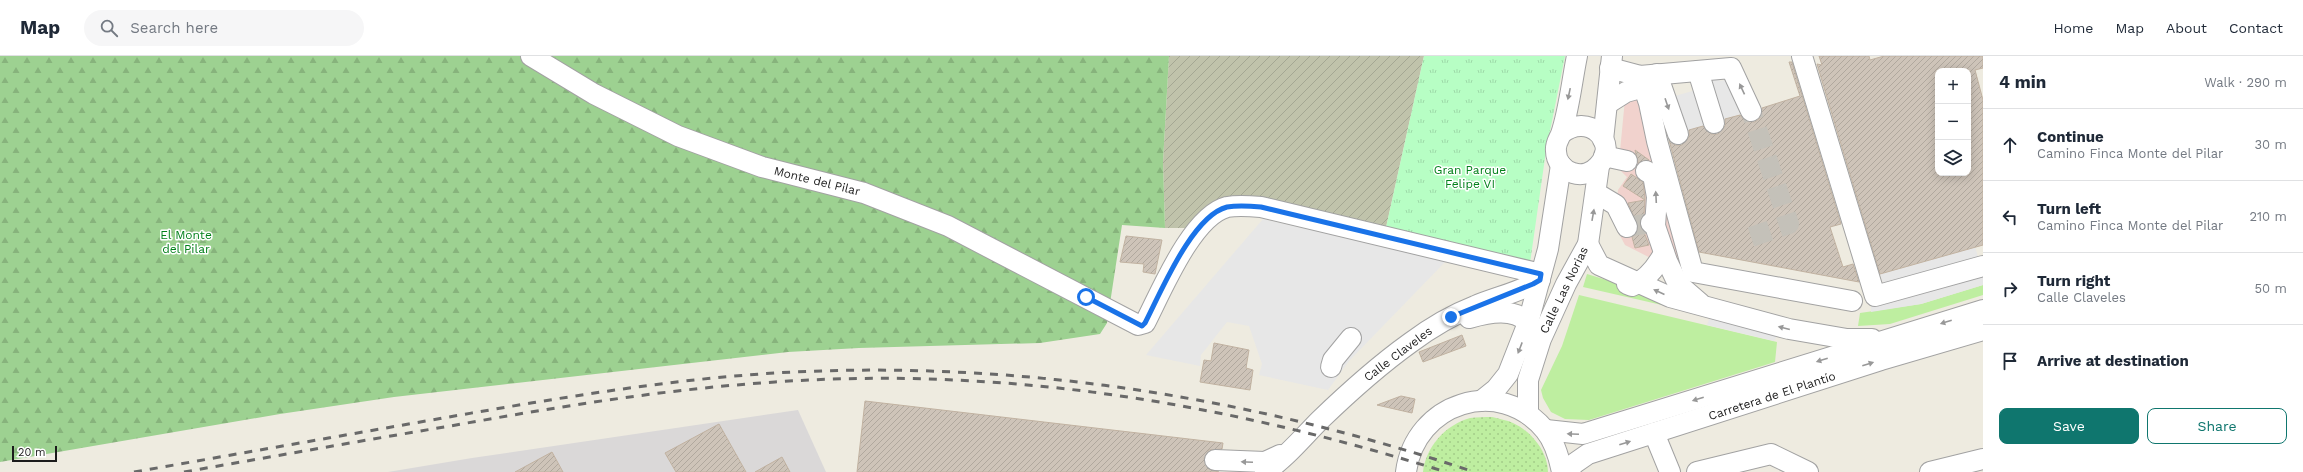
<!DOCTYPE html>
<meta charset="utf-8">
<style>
:root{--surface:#fff;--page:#f6f6f7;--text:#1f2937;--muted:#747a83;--line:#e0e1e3;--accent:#0f766e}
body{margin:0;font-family:"Work Sans",sans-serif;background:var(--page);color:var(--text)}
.controls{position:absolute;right:12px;top:12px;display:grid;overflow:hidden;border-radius:8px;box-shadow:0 2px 10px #0003}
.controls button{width:36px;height:36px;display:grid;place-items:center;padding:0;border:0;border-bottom:1px solid var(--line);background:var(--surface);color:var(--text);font:20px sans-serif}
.scale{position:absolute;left:12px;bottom:10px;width:45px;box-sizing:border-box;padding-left:4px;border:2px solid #1b1b1b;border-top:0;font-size:11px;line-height:14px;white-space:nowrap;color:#1b1b1b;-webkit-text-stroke:3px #fff;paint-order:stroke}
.stop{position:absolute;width:12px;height:12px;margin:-9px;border:3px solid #1a73e8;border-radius:50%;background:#fff}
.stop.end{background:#1a73e8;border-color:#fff;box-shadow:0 1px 4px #0008}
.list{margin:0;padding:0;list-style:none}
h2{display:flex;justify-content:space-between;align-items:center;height:52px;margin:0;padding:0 16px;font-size:17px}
h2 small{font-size:13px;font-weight:400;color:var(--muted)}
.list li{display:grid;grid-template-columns:26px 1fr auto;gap:12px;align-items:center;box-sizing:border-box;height:72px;padding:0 16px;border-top:1px solid var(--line)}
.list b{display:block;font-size:15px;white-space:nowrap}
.list p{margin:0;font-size:13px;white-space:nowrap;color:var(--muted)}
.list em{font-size:13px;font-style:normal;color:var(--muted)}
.actions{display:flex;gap:8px;padding:12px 16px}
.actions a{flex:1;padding:9px 0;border:1px solid var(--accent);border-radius:8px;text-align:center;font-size:14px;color:var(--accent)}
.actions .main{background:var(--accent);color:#fff}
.icon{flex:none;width:22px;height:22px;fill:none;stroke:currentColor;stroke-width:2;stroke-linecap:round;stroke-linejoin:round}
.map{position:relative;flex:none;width:1983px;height:416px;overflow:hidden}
header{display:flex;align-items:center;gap:24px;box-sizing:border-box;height:56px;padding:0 20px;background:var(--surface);border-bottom:1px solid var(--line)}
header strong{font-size:19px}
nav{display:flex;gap:22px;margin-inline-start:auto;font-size:14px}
.search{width:280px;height:36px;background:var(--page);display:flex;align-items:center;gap:10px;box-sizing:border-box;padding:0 14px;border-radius:22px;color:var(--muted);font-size:15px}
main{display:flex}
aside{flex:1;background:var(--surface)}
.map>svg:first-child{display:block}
.residential{fill:#dad8d8}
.commercial{fill:#f1d2cd}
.construction{fill:url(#construction-furrows)}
.grass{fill:#beeea0}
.forest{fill:url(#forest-firs)}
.park{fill:url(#park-tufts)}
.garden{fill:url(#garden-dots)}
.parking{fill:#e7e7e7}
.building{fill:url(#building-hatch);stroke:#c1b2a1;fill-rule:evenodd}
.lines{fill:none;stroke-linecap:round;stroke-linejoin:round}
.minor-tunnel{stroke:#c4c1b9;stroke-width:20;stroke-dasharray:20 10;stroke-linecap:butt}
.minor-casing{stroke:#a2a2a2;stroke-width:22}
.minor{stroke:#fff;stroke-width:20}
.rail{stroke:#696969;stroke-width:3;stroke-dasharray:8 8;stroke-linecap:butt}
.oneway{fill:#989898}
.route{stroke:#1a73e8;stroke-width:5}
.labels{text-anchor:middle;stroke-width:3;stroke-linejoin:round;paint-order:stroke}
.park-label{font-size:12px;fill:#02811a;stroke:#fff}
.street-label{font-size:12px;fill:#1b1b1b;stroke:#fff}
</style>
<header>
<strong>Map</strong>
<div class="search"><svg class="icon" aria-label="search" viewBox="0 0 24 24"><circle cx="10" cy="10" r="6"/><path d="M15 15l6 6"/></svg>Search here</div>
<nav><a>Home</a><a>Map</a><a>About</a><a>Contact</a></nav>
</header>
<main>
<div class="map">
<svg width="1983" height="416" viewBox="0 0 1983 416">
<defs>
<pattern id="construction-furrows" width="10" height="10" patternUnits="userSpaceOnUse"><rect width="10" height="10" fill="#c0c3ab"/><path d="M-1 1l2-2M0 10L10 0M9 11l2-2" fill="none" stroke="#a4a793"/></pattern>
<pattern id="forest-firs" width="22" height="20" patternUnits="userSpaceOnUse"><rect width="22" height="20" fill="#9dd191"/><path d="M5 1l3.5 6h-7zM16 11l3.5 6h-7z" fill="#87b37c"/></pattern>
<pattern id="park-tufts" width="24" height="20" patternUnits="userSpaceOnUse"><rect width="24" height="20" fill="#b7fec4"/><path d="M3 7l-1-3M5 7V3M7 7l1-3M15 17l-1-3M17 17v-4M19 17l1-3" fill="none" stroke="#9dd9a8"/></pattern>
<pattern id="garden-dots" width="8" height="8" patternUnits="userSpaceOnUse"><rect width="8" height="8" fill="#beeea0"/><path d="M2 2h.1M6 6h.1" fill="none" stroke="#a3cc89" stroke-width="1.8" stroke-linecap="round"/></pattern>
<pattern id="building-hatch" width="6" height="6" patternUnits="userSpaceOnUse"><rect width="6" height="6" fill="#cec4b9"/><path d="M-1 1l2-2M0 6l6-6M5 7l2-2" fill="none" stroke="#b0a89e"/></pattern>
</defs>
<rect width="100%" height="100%" fill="#eeebe0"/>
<!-- residential -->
<polygon class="residential" points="798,354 826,416 388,416 472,402"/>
<!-- commercial -->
<polygon class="commercial" points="1640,38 1684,219 1625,189 1614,168 1618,134 1627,121 1620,114 1619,106 1625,43"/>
<!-- construction -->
<polygon class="construction" points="1169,0 1424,0 1385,176 1251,144 1189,172 1165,172 1163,106"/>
<!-- grass -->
<g class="grass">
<polygon points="1587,218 1636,233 1697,257 1583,231"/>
<polygon points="1983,229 1983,239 1890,268 1858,270 1860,257 1921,248"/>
<polygon points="1579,239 1777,286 1775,306 1589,364 1565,363 1551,356 1543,342 1541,334 1562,290"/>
</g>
<!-- forest -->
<polygon class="forest" points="0,0 1169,0 1163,106 1165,172 1122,169 1107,267 1100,278 1040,287 859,292 788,296 674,309 394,341 280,358 0,406"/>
<!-- park -->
<polygon class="park" points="1424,0 1565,0 1546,95 1530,207 1385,176"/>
<!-- garden -->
<path class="garden" d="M1492,361c7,2 15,3 21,6 18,8 35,29 35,49h-125c3,-25 22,-47 47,-54 7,-1 15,-1 22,-1z"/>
<!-- parking -->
<g class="parking">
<polygon points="1718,20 1720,25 1730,23 1741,58 1722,64 1707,24"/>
<polygon points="1696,34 1707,69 1687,75 1675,40"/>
<polygon points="1263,163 1446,205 1349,305 1328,334 1259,319 1262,308 1249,270 1227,266 1201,299 1200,310 1146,299"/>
<polygon points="1975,191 1979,204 1884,230 1880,218"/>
<polygon points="1983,217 1983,229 1921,248 1871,256 1871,246"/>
<polygon points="1711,258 1780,275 1774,285 1707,269"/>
</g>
<!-- building -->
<g class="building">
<path d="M1819,0h50l1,4 14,-4h99v12l-8,2 8,30v145l-103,29 -63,-210 5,1zM1938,15h30v102h-30z"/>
<polygon points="1789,6 1792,6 1841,168 1830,171 1843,211 1853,208 1859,226 1699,196 1669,84 1675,89 1682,89 1689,81 1689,74 1703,70 1711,78 1718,78 1725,70 1725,63 1740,59 1745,65 1755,66 1761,61 1762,52 1800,40"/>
<polygon points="1635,94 1649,104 1638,107"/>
<polygon points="1631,118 1643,126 1645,142 1644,158 1640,166 1649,189 1635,192 1632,181 1637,177 1638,171 1628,147 1645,144 1623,130"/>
<polygon points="1126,180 1162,184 1155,218 1143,216 1144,208 1120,206"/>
<polygon points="1462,279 1466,290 1423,306 1419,296"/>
<polygon points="1214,287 1249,294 1246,312 1253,314 1250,334 1200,326 1204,304 1211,305"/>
<polygon points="1401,340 1415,343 1412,357 1377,349"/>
<polygon points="865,345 1223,387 1222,393 1209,394 1204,403 1209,413 1219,416 857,416"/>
<polygon points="719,368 746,416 676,416 665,397"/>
<polygon points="552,396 563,416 515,416"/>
<polygon points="782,401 790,416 755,416"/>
</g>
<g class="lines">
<!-- minor-tunnel -->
<g class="minor-tunnel">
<polyline points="1627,171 1651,167"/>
<polyline points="1751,181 1789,168 1751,55"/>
</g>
<!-- minor casing -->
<g class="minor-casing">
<g id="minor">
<path d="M531,0l63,38 84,42 84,31 102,26 84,33 190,99 7,-2c16,-31 47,-107 82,-116 11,-2 23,-1 34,0l280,67"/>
<polyline points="1802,0 1875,240 1983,210"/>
<polyline points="1610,12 1640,20 1731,12 1751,55"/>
<polyline points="1698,15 1714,67"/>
<polyline points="1640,20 1649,47 1657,85 1693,216 1852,245"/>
<polyline points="1607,48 1626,36 1644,31 1657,18 1678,78"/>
<path d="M1561,78c27,-23 60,9 37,32 -6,7 -16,10 -25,7 -10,-3 -17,-12 -17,-22 -1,-7 3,-12 5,-17 8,-23 11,-54 16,-78"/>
<polyline points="1603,84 1612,0"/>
<polyline points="1604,100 1627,105"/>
<polyline points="1646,115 1653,119 1657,141 1655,170"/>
<polyline points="1596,137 1616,149 1627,171"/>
<polyline points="1651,167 1655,170 1667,205 1678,228 1700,247"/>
<polyline points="1588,188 1599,209 1670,241 1789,273 1847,283 1872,283"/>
<path d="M1627,228l5,2c14,-6 25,-20 32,-33"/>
<path d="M1469,262c19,-5 45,-11 59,5"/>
<polyline points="1331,311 1333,304 1351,282"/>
<polyline points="1481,345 1496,333 1508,318 1528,267 1548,193 1561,109"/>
<polyline points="1528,358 1528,324 1541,283 1566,228 1588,188 1599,110"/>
<polyline points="1546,374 1583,378 1983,254"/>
<polyline points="1654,377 1670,416"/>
<polyline points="1215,404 1265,406 1280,399"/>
<path d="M1265,416c21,-14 37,-34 55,-52 28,-27 58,-54 90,-77 20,-15 42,-28 65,-37 21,-9 46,-14 65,-26"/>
<path d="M1406,416c9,-69 93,-97 139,-42 10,12 14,27 17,42"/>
<polyline points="1566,416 1575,407 1588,398 1881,304 1983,274"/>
<polyline points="1697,416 1771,398 1808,416"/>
<polyline points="1930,416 1983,403"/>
</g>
</g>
<!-- minor -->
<use href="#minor" class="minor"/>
<!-- rail -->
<g class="rail">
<path d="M134,416c103,-18 206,-36 309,-54 110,-19 220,-38 332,-45 237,-14 474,23 699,99"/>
<path d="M184,416c91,-16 182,-32 272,-47 106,-19 212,-36 319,-43 231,-16 451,21 671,90"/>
</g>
</g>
<!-- one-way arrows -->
<defs><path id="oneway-solid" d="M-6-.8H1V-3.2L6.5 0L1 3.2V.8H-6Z"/></defs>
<g class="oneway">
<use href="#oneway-solid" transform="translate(1742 33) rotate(-115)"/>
<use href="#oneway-solid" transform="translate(1569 38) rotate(102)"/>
<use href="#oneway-solid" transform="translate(1667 48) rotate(71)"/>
<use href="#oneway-solid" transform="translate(1656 141) rotate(-93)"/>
<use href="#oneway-solid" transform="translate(1593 159) rotate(-80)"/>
<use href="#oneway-solid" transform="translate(1659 236) rotate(-156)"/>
<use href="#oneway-solid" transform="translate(1946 266) rotate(163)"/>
<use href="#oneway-solid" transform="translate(1784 272) rotate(-166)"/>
<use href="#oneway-solid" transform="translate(1520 292) rotate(111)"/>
<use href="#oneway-solid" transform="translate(1822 304) rotate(163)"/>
<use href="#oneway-solid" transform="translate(1868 308) rotate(-18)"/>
<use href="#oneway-solid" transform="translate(1698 343) rotate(163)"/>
<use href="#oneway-solid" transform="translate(1573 378) rotate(-178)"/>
<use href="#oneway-solid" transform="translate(1625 387) rotate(-18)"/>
<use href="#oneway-solid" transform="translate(1247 406) rotate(-178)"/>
</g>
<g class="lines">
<!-- route -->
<path class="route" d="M1086,241l56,29 3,-3c16,-31 47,-107 82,-116 12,-2 23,-1 34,0l280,67 -1,6 -7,4 -82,33"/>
</g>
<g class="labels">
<!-- park labels -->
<g class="park-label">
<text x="1470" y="118">Gran Parque<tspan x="1470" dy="14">Felipe VI</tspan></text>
<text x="186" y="183">El Monte<tspan x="186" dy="14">del Pilar</tspan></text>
</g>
<!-- street labels -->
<g class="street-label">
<text transform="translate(817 125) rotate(14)" y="4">Monte del Pilar</text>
<text transform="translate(1564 234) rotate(-64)" y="4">Calle Las Norias</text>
<text transform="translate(1398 298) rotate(-37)" y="4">Calle Claveles</text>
<text transform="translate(1772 340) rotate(-18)" y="4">Carretera de El Plantío</text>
</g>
</g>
</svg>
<div class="controls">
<button>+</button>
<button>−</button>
<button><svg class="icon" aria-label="layers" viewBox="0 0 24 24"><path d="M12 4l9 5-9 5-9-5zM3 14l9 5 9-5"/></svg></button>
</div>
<div class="scale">20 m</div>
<div class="stop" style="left:1086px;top:241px"></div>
<div class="stop end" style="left:1451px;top:261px"></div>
</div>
<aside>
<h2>4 min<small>Walk · 290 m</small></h2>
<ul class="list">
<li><svg class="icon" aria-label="ahead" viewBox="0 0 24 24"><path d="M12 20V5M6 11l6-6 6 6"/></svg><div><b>Continue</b><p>Camino Finca Monte del Pilar</p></div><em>30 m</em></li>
<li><svg class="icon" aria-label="left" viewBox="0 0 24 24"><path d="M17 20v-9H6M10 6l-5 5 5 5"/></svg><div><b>Turn left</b><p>Camino Finca Monte del Pilar</p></div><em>210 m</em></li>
<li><svg class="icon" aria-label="right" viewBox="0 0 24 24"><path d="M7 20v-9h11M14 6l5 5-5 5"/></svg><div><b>Turn right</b><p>Calle Claveles</p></div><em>50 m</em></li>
<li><svg class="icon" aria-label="arrive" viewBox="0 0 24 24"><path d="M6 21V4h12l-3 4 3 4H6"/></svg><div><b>Arrive at destination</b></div></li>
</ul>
<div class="actions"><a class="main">Save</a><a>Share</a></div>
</aside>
</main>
